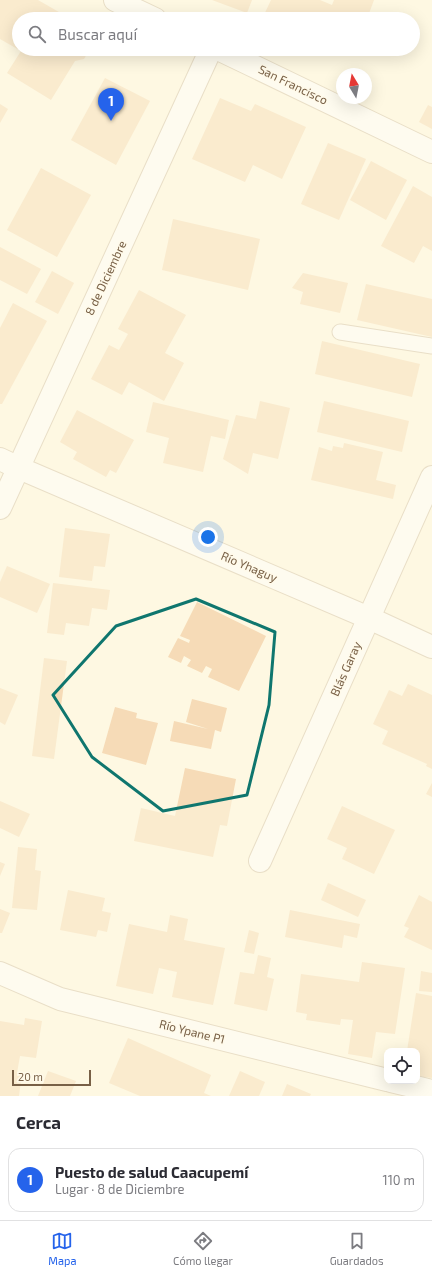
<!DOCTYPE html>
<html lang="es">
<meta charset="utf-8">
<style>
:root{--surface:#fff;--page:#f7f7f7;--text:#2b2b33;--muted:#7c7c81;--line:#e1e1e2;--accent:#2563eb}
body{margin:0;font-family:"Exo 2",sans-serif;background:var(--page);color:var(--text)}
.controls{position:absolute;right:12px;bottom:12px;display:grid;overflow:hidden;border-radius:8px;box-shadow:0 4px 16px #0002}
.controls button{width:36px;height:36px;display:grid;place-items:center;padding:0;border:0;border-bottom:1px solid var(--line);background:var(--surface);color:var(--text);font:20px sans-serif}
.compass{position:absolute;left:336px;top:68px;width:36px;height:36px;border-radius:50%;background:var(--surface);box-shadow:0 4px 16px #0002;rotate:350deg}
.scale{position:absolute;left:12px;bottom:10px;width:79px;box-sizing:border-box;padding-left:4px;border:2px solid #786046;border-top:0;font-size:11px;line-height:14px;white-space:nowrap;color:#786046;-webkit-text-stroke:3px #fffaea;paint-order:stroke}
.you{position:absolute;left:208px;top:537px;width:14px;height:14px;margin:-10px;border:3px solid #fff;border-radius:50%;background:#1a73e8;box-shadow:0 0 0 6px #1a73e833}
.badge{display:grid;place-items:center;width:26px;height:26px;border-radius:50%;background:var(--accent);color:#fff;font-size:13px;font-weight:700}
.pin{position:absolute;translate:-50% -33px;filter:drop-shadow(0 1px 2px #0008)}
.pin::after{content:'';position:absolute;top:21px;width:14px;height:12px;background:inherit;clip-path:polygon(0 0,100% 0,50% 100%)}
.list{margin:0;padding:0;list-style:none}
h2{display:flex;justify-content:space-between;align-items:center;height:52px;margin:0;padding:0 16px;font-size:17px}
h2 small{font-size:13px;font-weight:400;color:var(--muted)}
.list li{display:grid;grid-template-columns:26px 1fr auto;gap:12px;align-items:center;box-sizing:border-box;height:64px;margin:0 8px 8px;padding:0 8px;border:1px solid var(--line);border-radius:12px}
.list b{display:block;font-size:15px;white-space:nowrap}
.list p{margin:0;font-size:13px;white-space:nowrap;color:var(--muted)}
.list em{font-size:13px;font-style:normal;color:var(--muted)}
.icon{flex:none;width:22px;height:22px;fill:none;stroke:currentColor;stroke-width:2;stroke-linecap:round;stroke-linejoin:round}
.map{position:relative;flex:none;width:432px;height:1096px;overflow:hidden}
.search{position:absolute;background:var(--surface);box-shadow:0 4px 16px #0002;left:12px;right:12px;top:12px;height:44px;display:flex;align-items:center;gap:10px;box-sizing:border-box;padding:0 14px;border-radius:22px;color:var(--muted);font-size:15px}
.sheet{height:124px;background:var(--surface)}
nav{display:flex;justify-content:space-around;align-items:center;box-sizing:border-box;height:56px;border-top:1px solid var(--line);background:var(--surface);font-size:11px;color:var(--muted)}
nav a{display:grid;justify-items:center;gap:2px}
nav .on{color:var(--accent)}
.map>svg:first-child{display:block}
.building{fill:#f6dbb7}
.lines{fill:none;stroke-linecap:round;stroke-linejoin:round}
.service-casing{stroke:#d1c0a7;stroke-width:17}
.minor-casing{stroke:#d1c0a7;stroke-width:24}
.service{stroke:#fff;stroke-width:15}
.minor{stroke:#fff;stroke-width:22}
.marked{fill:none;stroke:#0f766e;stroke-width:3;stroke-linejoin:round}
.labels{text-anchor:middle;stroke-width:3;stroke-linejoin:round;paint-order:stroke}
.street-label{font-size:12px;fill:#786046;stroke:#fffaea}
</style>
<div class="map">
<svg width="432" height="1096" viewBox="0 0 432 1096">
<rect width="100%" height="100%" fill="#fef8e2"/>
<!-- building -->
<g class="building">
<polygon points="0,0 38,0 71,19 19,19 19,49 90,49 84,59 75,61 51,100 7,73 21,51 0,39"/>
<polygon points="212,0 252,0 247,13"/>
<polygon points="271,0 320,0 332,5 334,0 374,0 367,19 262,19"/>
<polygon points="105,78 150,101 116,165 71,140"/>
<polygon points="220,98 251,111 255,104 306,127 282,179 253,165 245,182 192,159"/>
<polygon points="0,104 8,109 0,123"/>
<polygon points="428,105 432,107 432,129 419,122"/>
<polygon points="328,143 366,159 339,220 301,204"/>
<polygon points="371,161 407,180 386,220 350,200"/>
<polygon points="41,168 91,195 57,257 7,230"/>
<polygon points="413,186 432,197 432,251 423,246 414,263 381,246"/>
<polygon points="173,219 260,239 248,290 162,270"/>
<polygon points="0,247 41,269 27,294 0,280"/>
<polygon points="52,271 74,283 58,314 35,302"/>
<polygon points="303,273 348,283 340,313 300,304 303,292 292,288"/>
<polygon points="366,284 432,299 432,337 357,320"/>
<polygon points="139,290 186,315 165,353 184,363 164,401 129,382 122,395 91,379 109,345 119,350 128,334 118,329"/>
<polygon points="13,303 47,321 2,404 0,404 0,328"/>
<polygon points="322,341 420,364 412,397 315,374"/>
<polygon points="260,401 290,408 278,459 253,453 248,474 223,459 236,415 256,419"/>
<polygon points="324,401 409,421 402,452 317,432"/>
<polygon points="153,402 229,420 225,439 211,436 203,472 163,463 169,438 146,432"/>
<polygon points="77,410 134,440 116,473 110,470 106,477 73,459 77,452 60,442"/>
<polygon points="344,443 383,452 376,480 396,485 393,499 311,480 319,447 332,451 333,446 343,448"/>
<polygon points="65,528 110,534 105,567 94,566 92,581 59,577"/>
<polygon points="7,566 50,584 37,613 0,597 0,582"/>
<polygon points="53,583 110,590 107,610 92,608 89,626 66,623 64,635 47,633"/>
<polygon points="197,602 266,636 239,691 208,677 212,669 206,666 202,673 187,666 191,660 184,656 181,663 168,657 178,638 189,643 190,640 180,636"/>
<polygon points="44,658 67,661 54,759 32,756"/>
<polygon points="408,684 432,695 432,769 426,766 427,764 382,744 388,731 373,724 389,690 402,696"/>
<polygon points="0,688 18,695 5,725 0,722"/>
<polygon points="192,699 227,708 221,732 215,730 211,749 170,741 174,721 208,729 186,722"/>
<polygon points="115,707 137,713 136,718 158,723 146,765 102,753"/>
<polygon points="185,768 236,779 227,826 220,825 213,857 134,841 141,808 175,816"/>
<polygon points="432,783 432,797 426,794"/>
<polygon points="0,801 30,814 19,837 0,828"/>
<polygon points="342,806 395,830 374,874 342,859 347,848 327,839"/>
<polygon points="18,847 37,849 35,870 41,871 37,910 12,908"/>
<polygon points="0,862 5,864 0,876"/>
<polygon points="328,883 366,900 358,917 321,900"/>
<polygon points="68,890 105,898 102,911 111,913 107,932 98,930 96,937 60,930"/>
<polygon points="419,895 432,902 432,950 404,937 409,928 404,926"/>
<polygon points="0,909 10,913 2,933 0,933"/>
<polygon points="290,910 360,924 357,938 344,935 342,948 285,937"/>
<polygon points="170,915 188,919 184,940 225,948 213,1005 172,997 177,972 159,968 153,994 116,986 129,924 167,932"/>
<polygon points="249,930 259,933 254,954 244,952"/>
<polygon points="258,955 271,958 267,977 274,979 267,1011 234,1004 240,972 254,974"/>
<polygon points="362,962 405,968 395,1034 376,1032 372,1058 348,1054 353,1020 341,1019 340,1025 306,1020 307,1014 296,1012 301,974 359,982"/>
<polygon points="421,971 432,973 432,992 419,991"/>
<polygon points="416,993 432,996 432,1078 417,1076 417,1051 407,1051"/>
<polygon points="25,1018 42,1021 36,1058 20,1056 17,1073 22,1073 19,1096 0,1096 0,1021 24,1025"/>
<polygon points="128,1038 211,1075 204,1093 211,1096 140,1096 109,1083"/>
<polygon points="48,1071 76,1081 70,1096 38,1096"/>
<polygon points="240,1071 265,1082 259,1096 229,1096"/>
<polygon points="287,1084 311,1094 310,1096 282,1096"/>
</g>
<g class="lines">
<!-- service casing -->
<g class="service-casing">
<polyline id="service" points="340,332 432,346"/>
</g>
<!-- minor casing -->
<g class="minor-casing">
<g id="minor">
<polyline points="115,0 155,19"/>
<polyline points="218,49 432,152"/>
<polyline points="0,459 19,468 369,618 432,647"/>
<polyline points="0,508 211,49"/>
<polyline points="260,861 432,477"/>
<polyline points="0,973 60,999 387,1080"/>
<polyline points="391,1081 432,1091"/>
</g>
</g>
<!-- service -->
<use href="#service" class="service"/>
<!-- minor -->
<use href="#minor" class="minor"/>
</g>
<!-- marked area -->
<path d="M0 0H432V1096H0ZM196,599l79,33 -6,73 -22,90 -84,16 -71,-54 -39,-62 63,-69z" fill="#fef8e2" fill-opacity=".55" fill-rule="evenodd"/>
<path class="marked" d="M196,599l79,33 -6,73 -22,90 -84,16 -71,-54 -39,-62 63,-69z"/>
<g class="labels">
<!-- street labels -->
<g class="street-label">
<text transform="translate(293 85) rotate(26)" y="4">San Francisco</text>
<text transform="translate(106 278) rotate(-65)" y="4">8 de Diciembre</text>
<text transform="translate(249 567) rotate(23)" y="4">Río Yhaguy</text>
<text transform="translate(346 669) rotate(-66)" y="4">Blás Garay</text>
<text transform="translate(192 1032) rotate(14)" y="4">Río Ypane P1</text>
</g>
</g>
</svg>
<div class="controls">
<button><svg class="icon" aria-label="locate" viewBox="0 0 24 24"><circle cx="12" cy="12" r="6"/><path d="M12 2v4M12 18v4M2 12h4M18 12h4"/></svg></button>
</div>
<svg class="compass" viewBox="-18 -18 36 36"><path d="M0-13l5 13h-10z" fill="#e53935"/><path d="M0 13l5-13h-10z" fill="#7c7c81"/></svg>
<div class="scale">20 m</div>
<div class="you"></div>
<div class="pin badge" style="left:111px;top:121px">1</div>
<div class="search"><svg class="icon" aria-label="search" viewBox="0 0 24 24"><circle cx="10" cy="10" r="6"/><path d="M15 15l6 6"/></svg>Buscar aquí</div>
</div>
<section class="sheet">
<h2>Cerca<small></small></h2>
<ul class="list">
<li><span class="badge">1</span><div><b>Puesto de salud Caacupemí</b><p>Lugar · 8 de Diciembre</p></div><em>110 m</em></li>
</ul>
</section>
<nav>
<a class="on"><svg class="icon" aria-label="map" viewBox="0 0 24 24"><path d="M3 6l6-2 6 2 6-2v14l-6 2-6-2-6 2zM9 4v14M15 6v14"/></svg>Mapa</a>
<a><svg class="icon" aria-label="directions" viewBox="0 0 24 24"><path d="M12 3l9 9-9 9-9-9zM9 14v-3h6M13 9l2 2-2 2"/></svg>Cómo llegar</a>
<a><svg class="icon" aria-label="saved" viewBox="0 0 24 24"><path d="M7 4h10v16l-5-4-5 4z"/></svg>Guardados</a>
</nav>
